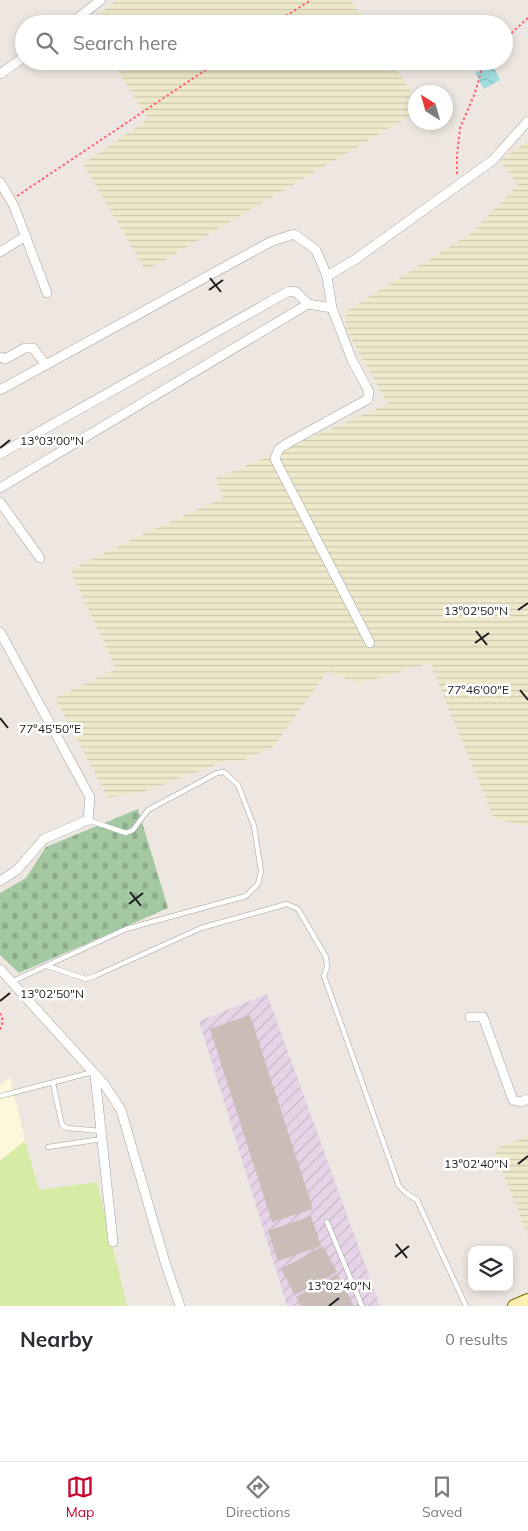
<!DOCTYPE html>
<meta charset="utf-8">
<style>
:root{--surface:#fff;--page:#f2f2f3;--text:#2b2b33;--muted:#7c7c81;--line:#e1e1e2;--accent:#c8002b}
body{margin:0;font-family:Mulish,sans-serif;background:var(--page);color:var(--text)}
.controls{position:absolute;right:15px;bottom:15px;display:grid;overflow:hidden;border-radius:10px;box-shadow:0 2px 8px #0003}
.controls button{width:45px;height:45px;display:grid;place-items:center;padding:0;border:0;border-bottom:1px solid var(--line);background:var(--surface);color:var(--text);font:25px sans-serif}
.compass{position:absolute;left:408px;top:85px;width:45px;height:45px;border-radius:50%;background:var(--surface);box-shadow:0 2px 8px #0003;rotate:323deg}
.list{margin:0;padding:0;list-style:none}
h2{display:flex;justify-content:space-between;align-items:center;height:65px;margin:0;padding:0 20px;font-size:21px}
h2 small{font-size:16px;font-weight:400;color:var(--muted)}
.icon{flex:none;width:28px;height:28px;fill:none;stroke:currentColor;stroke-width:2;stroke-linecap:round;stroke-linejoin:round}
.map{position:relative;flex:none;width:528px;height:1306px;overflow:hidden}
.search{position:absolute;background:var(--surface);box-shadow:0 2px 8px #0003;left:15px;right:15px;top:15px;height:55px;display:flex;align-items:center;gap:12px;box-sizing:border-box;padding:0 18px;border-radius:28px;color:var(--muted);font-size:19px}
.sheet{height:155px;background:var(--surface)}
nav{display:flex;justify-content:space-around;align-items:center;box-sizing:border-box;height:70px;border-top:1px solid var(--line);background:var(--surface);font-size:14px;color:var(--muted)}
nav a{display:grid;justify-items:center;gap:2px}
nav .on{color:var(--accent)}
.map>svg:first-child{display:block}
.industrial{fill:url(#industrial-furrows)}
.education{fill:#fff7d9}
.farmland{fill:url(#farmland-rules)}
.grass{fill:#d6eba4}
.cemetery{fill:url(#cemetery-stones)}
.water{fill:url(#water-waves)}
.building{fill:#cabcb7}
.lines{fill:none;stroke-linecap:round;stroke-linejoin:round}
.lane-casing{stroke:#a0a0a0;stroke-width:5.5}
.street-casing{stroke:#a0a0a0;stroke-width:10}
.secondary-casing{stroke:#756901;stroke-width:14}
.path{stroke:#ff6173;stroke-width:2;stroke-dasharray:2.5 2.5;stroke-linecap:butt}
.lane{stroke:#fff;stroke-width:4.5}
.street{stroke:#fff;stroke-width:9}
.secondary{stroke:#fbefb1;stroke-width:12}
.ticks{fill:none;stroke:#1c1c1c;stroke-width:2}
.ticks-label{font-size:12px;text-anchor:middle;fill:#1c1c1c;stroke:#fff;stroke-width:5;stroke-linejoin:round;paint-order:stroke}
</style>
<div class="map">
<svg width="528" height="1306" viewBox="0 0 528 1306">
<defs>
<pattern id="industrial-furrows" width="10" height="10" patternUnits="userSpaceOnUse" patternTransform="scale(1.25)"><rect width="10" height="10" fill="#e7d3e7"/><path d="M-1 1l2-2M0 10L10 0M9 11l2-2" fill="none" stroke="#c6b5c6"/></pattern>
<pattern id="farmland-rules" width="6" height="5" patternUnits="userSpaceOnUse" patternTransform="scale(1.25)"><rect width="6" height="5" fill="#eee9cb"/><path d="M0 2.5h6" fill="none" stroke="#ccc7ae"/></pattern>
<pattern id="cemetery-stones" width="16" height="16" patternUnits="userSpaceOnUse" patternTransform="scale(1.25)"><rect width="16" height="16" fill="#a4c8a1"/><path d="M2 7V4a2 2 0 0 1 4 0v3zM10 15v-3a2 2 0 0 1 4 0v3z" fill="#8dab8a"/></pattern>
<pattern id="water-waves" width="16" height="10" patternUnits="userSpaceOnUse" patternTransform="scale(1.25)"><rect width="16" height="10" fill="#9fddde"/><path d="M0 5q4-4 8 0t8 0" fill="none" stroke="#88bdbe"/></pattern>
</defs>
<rect width="100%" height="100%" fill="#eee7e1"/>
<!-- industrial -->
<polygon class="industrial" points="267,994 380,1306 287,1306 199,1021"/>
<!-- education -->
<polygon class="education" points="10,1077 25,1141 0,1161 0,1085"/>
<!-- farmland -->
<g class="farmland">
<polygon points="117,0 351,0 367,24 89,24 88,22"/>
<polygon points="112,61 391,61 415,98 415,113 146,271 83,164 148,119"/>
<polygon points="528,141 528,826 494,819 430,663 358,684 328,671 273,747 242,761 224,762 142,792 108,798 55,698 116,669 70,570 160,526 223,498 215,479 388,404 347,331 345,312 470,234 518,185 500,161"/>
<polygon points="528,1136 528,1237 494,1149"/>
</g>
<!-- grass -->
<polygon class="grass" points="25,1141 39,1190 97,1182 127,1306 0,1306 0,1161"/>
<!-- cemetery -->
<polygon class="cemetery" points="138,809 168,908 19,973 0,955 0,893 26,878 46,847"/>
<!-- water -->
<polygon class="water" points="492,64 500,80 484,89 475,73"/>
<!-- building -->
<g class="building">
<polygon points="250,1015 313,1209 272,1222 210,1029"/>
<polygon points="311,1216 321,1246 278,1261 268,1231"/>
<polygon points="323,1246 337,1272 295,1295 281,1269"/>
<polygon points="337,1274 354,1306 301,1306 296,1297"/>
</g>
<g class="lines">
<!-- lane casing -->
<g class="lane-casing">
<g id="lane">
<polyline points="47,966 86,979 95,976 201,928 287,904 298,909 326,957 327,967 324,976 399,1186 406,1193 417,1200 466,1306"/>
<polyline points="11,982 126,929 246,896 258,884 261,871 254,826 238,785 224,772 217,773 148,810 133,830 126,833 88,820"/>
<polyline points="53,1083 62,1125 67,1128 101,1131"/>
<polyline points="0,1096 93,1072"/>
<polyline points="48,1147 102,1139"/>
<polyline points="327,1222 362,1306"/>
</g>
</g>
<!-- street casing -->
<g class="street-casing">
<g id="street">
<polyline points="70,24 101,0"/>
<polyline points="0,74 24,57"/>
<polyline points="0,182 14,206 47,293"/>
<polyline points="0,252 26,236"/>
<polyline points="327,276 332,308 352,360 366,386 369,392 368,399 288,443 279,449 275,459 370,643"/>
<polyline points="0,357 5,359 25,348 33,348 46,365"/>
<polyline points="0,390 270,242 294,234 316,250 327,276 356,259 493,160 528,121"/>
<polyline points="0,454 289,291 296,292 308,304 332,308"/>
<polyline points="0,488 308,304"/>
<polyline points="0,502 40,558"/>
<polyline points="0,632 90,797 88,820 44,839 17,870 0,881"/>
<polyline points="0,969 104,1084 121,1110 165,1262 180,1306"/>
<polyline points="470,1017 483,1017 513,1100 521,1102 528,1099"/>
<polyline points="95,1075 113,1242"/>
</g>
</g>
<!-- secondary casing -->
<g class="secondary-casing">
<polyline id="secondary" points="514,1306 528,1300"/>
</g>
<!-- path -->
<g class="path">
<polyline points="273,24 311,0"/>
<polyline points="504,40 528,18"/>
<polyline points="457,174 457,156 460,128 475,93 484,61"/>
<polyline points="17,196 219,61"/>
<polyline points="0,1013 3,1021 0,1030"/>
</g>
<!-- lane -->
<use href="#lane" class="lane"/>
<!-- street -->
<use href="#street" class="street"/>
<!-- secondary -->
<use href="#secondary" class="secondary"/>
</g>
<!-- ticks -->
<path class="ticks" d="M210,278l11,14M209,290l14,-10M0,448l10,-8M518,610l10,-7M476,631l11,14M475,643l14,-10M520,690l8,10M0,718l8,10M130,892l11,14M129,904l14,-11M0,1001l10,-8M518,1164l10,-8M396,1244l11,14M395,1257l14,-11M329,1306l10,-8"/>
<g class="ticks-label">
<text x="52" y="445">13°03'00"N</text>
<text x="476" y="615">13°02'50"N</text>
<text x="478" y="694">77°46'00"E</text>
<text x="50" y="733">77°45'50"E</text>
<text x="52" y="998">13°02'50"N</text>
<text x="476" y="1168">13°02'40"N</text>
<text x="339" y="1290">13°02'40"N</text>
</g>
</svg>
<div class="controls">
<button><svg class="icon" aria-label="layers" viewBox="0 0 24 24"><path d="M12 4l9 5-9 5-9-5zM3 14l9 5 9-5"/></svg></button>
</div>
<svg class="compass" viewBox="-18 -18 36 36"><path d="M0-13l5 13h-10z" fill="#e53935"/><path d="M0 13l5-13h-10z" fill="#7c7c81"/></svg>
<div class="search"><svg class="icon" aria-label="search" viewBox="0 0 24 24"><circle cx="10" cy="10" r="6"/><path d="M15 15l6 6"/></svg>Search here</div>
</div>
<section class="sheet">
<h2>Nearby<small>0 results</small></h2>
<ul class="list">
</ul>
</section>
<nav>
<a class="on"><svg class="icon" aria-label="map" viewBox="0 0 24 24"><path d="M3 6l6-2 6 2 6-2v14l-6 2-6-2-6 2zM9 4v14M15 6v14"/></svg>Map</a>
<a><svg class="icon" aria-label="directions" viewBox="0 0 24 24"><path d="M12 3l9 9-9 9-9-9zM9 14v-3h6M13 9l2 2-2 2"/></svg>Directions</a>
<a><svg class="icon" aria-label="saved" viewBox="0 0 24 24"><path d="M7 4h10v16l-5-4-5 4z"/></svg>Saved</a>
</nav>
